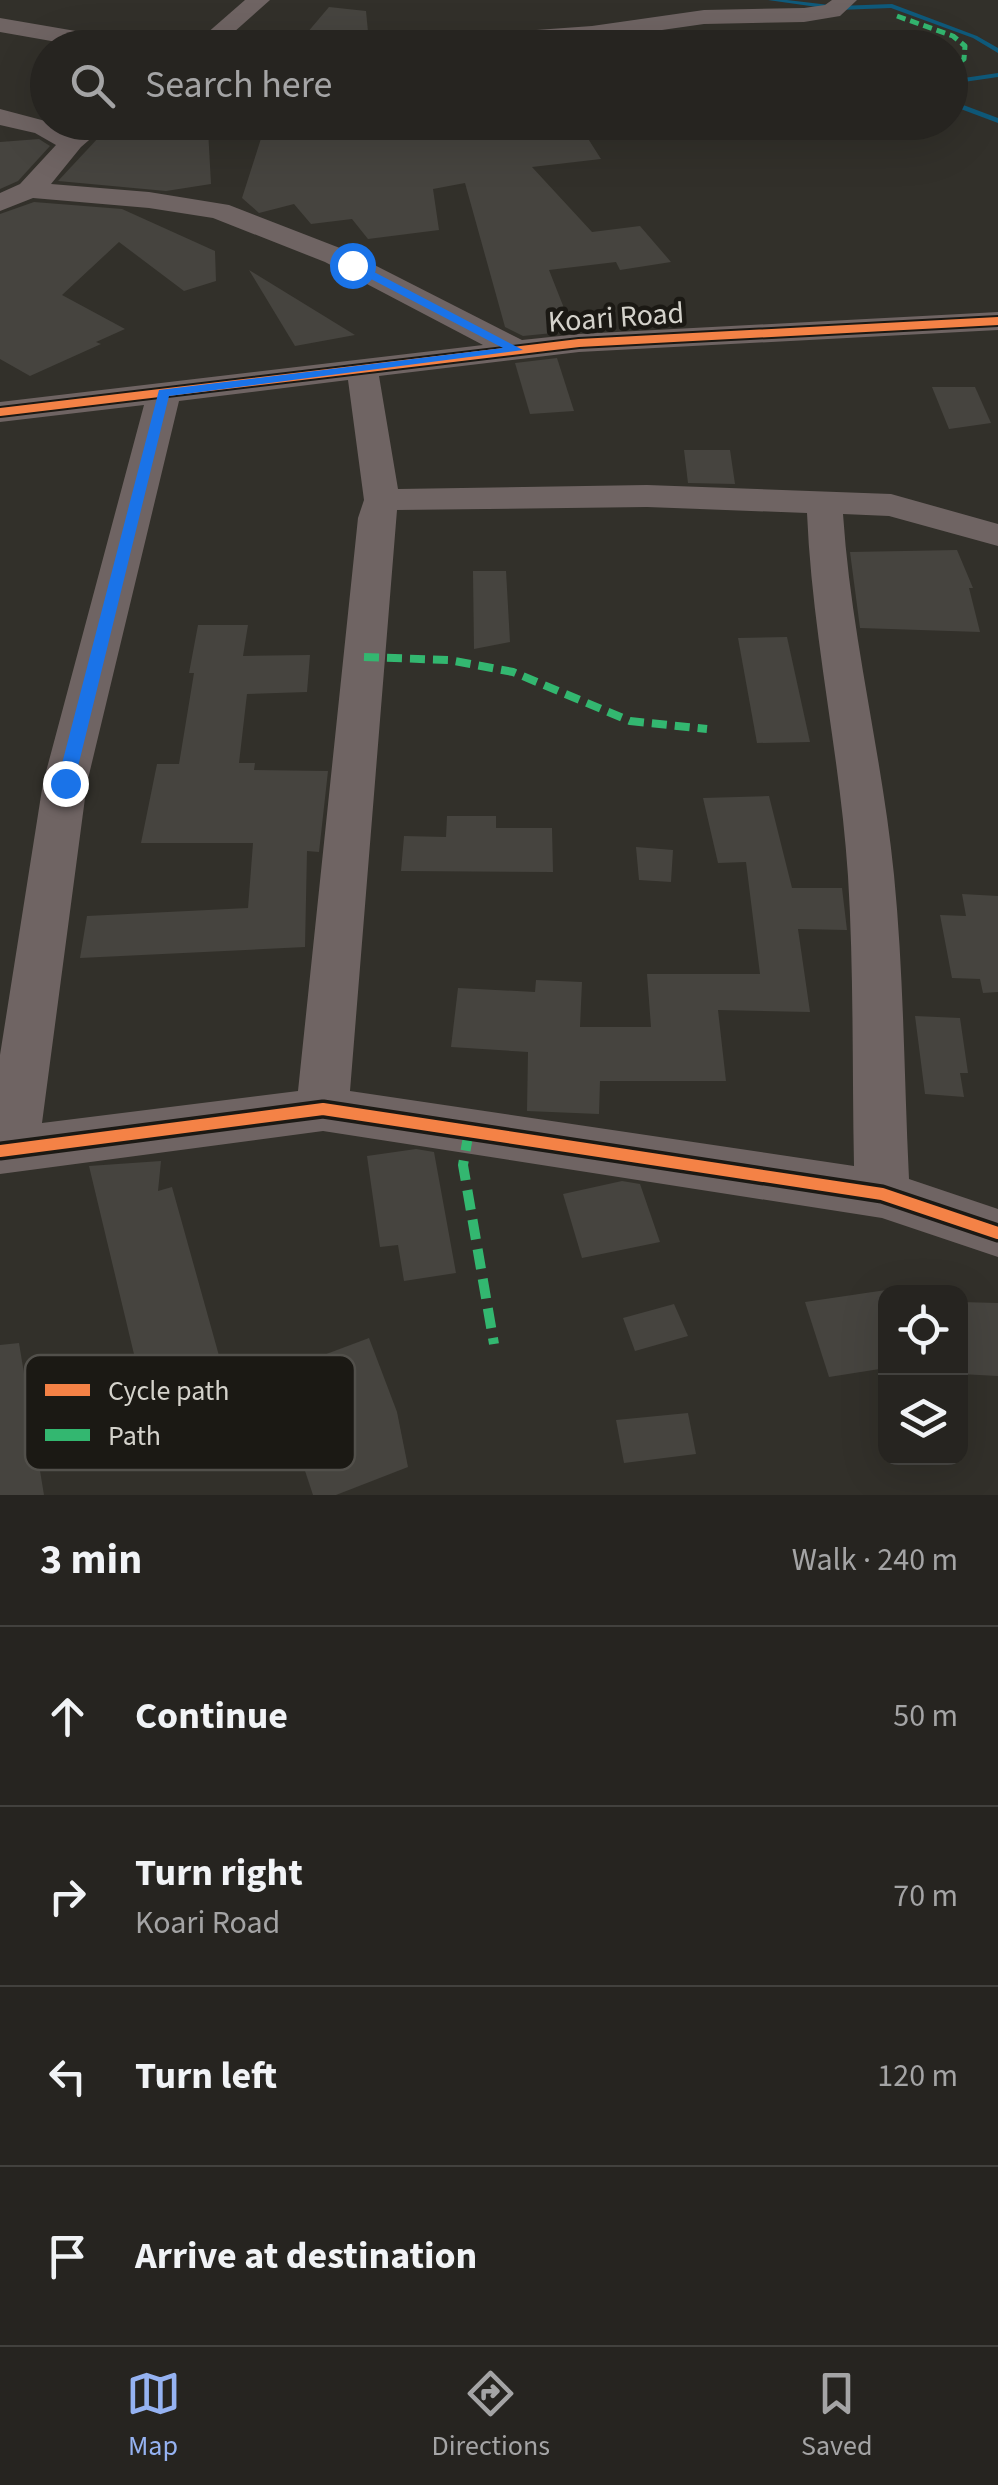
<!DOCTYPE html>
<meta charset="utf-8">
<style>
:root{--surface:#262420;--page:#32302d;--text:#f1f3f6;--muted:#a4a4a5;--line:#42413e;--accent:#95b2f1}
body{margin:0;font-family:"Source Sans 3",sans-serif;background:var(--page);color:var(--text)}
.controls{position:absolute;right:30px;bottom:30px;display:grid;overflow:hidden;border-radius:20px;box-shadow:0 10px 40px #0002}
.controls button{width:90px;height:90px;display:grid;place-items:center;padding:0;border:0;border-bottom:2px solid var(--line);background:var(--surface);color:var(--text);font:50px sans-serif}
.stop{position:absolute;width:30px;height:30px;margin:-22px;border:8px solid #1a73e8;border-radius:50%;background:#fff}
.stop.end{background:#1a73e8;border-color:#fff;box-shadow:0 2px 10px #0008}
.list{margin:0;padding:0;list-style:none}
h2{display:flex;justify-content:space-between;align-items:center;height:130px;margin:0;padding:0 40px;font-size:42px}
h2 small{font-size:32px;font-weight:400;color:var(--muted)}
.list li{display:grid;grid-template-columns:65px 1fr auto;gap:30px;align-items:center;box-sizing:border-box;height:180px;padding:0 40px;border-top:2px solid var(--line)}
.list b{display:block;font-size:38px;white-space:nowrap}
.list p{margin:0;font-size:32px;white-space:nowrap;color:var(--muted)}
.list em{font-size:32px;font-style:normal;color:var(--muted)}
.icon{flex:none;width:55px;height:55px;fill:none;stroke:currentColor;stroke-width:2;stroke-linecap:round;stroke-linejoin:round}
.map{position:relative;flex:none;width:998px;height:1495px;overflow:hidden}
.search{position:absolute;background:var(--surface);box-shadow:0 10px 40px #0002;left:30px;right:30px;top:30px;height:110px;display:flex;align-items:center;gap:25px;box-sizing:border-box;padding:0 35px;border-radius:55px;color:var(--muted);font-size:38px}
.sheet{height:850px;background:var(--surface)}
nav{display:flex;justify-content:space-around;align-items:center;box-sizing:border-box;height:140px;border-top:2px solid var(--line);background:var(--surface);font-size:28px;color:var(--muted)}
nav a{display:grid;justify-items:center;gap:5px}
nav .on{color:var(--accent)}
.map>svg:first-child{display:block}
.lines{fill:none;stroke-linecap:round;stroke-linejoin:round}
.stream{fill:#0f5a7b;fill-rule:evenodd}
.building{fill:#46443f}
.minor{fill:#6f6463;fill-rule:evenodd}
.quiet-far2{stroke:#33b770;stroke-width:5;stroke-dasharray:9 5;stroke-linecap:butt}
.quiet-far1{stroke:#33b770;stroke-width:8;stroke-dasharray:15 8;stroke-linecap:butt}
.quiet{stroke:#33b770;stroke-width:10;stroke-dasharray:20 10;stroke-linecap:butt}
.cycleway-far1-casing{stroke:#1b1914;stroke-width:12}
.cycleway-casing{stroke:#1b1914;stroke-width:19}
.cycleway-far1{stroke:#f48246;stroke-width:8}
.cycleway{stroke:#f48246;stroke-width:12}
.route{fill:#1a73e8}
.labels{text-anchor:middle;stroke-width:9;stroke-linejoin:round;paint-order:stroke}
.far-street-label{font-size:30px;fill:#d4d2cb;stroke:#1b1914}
.key{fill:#1b1914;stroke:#52504b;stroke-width:2.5}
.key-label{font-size:28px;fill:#d4d2cb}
</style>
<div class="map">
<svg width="998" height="1495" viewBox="0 0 998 1495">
<rect width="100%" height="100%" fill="#32302a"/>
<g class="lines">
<!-- stream -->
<g class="stream">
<polygon points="768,0 787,0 838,6 892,4 977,36 998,48 998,53 973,38 891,8 838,10"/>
<polygon points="998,73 998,77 950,84 950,80"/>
<polygon points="950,100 998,118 998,123 950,105"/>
</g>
</g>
<!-- building -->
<g class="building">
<polygon points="329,7 366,11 369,42 296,46"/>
<polygon points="328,122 546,122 545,129 580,126 601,159 532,167 592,232 640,226 671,262 620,270 616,262 549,270 573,331 523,336 505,327 465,183 433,189 439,230 368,239 352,219 311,224 294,204 259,213 242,198 265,126 327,127"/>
<polygon points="208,129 211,184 166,191 58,181 100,136"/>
<polygon points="39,139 50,146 18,181 0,189 0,142"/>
<polygon points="34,202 122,209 215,251 216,281 184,291 119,242 62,295 125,329 96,342 101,344 30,376 0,359 0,214"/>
<polygon points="249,270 355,335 295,346"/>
<polygon points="557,358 574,411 530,414 515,363"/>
<polygon points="932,387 975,387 991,423 949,429"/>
<polygon points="684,450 730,450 735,484 688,483"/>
<polygon points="957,550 973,588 969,588 980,632 860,628 850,552"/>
<polygon points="473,571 506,571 510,642 474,649"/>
<polygon points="198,625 248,625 243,656 310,655 307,692 247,694 239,763 255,763 254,770 328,771 319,852 307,851 305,947 80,958 87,916 248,908 253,843 141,843 157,764 179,764 194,673 189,673"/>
<polygon points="787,637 810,742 757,743 738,638"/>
<polygon points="769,796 792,888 842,888 847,930 798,929 810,1012 718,1010 726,1081 600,1081 599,1114 527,1111 528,1052 451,1047 458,988 535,992 536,980 582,982 580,1027 651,1027 647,974 760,974 746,862 718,863 703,798"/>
<polygon points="447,816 496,816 496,828 552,828 553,872 401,871 404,836 446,837"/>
<polygon points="636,847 673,850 671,882 639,880"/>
<polygon points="962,894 998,896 998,992 983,993 980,979 952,978 940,915 966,916"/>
<polygon points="915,1016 960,1018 968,1073 960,1073 964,1097 925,1094"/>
<polygon points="416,1149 434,1152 456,1273 404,1281 398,1245 380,1247 367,1156"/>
<polygon points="161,1161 158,1191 172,1187 223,1370 144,1396 89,1166"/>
<polygon points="622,1181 640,1184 660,1242 582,1258 563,1194"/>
<polygon points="886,1290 886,1368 829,1377 805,1302"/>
<polygon points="960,1302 998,1303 998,1376 960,1374"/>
<polygon points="674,1304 688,1336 635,1351 623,1318"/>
<polygon points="369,1338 397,1412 408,1467 336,1495 313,1495 273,1374"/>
<polygon points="19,1343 44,1495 0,1495 0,1345"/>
<polygon points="688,1413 696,1454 624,1463 616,1420"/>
</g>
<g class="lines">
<!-- minor -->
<g class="minor">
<polygon points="245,0 270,0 216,48 190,48"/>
<polygon points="832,0 857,0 840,16 804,22 704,24 592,40 487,48 373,48 384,41 592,26 704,10 804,8 825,5"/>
<polygon points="0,18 134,41 145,48 91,48 0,32"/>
<path d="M0,109l53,14 16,8 12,-9h29l-29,25 -30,37 98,8 80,13 116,45 177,90 57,-6 419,-22v18l-419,22 -200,24 19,113 249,-4 244,9 107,30v22l-109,-30 -46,-2c8,122 39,240 51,361 10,101 10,203 15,304l89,30v48l-116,-39 -559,-87 -323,43v-119l43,-272 101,-378 -144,17v-20l483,-57 -158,-83 -112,-44 -64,-10 -116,-10 -33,13v-18l20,-9 36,-39 -21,-12 -35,-8zM348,380l16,120 -6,18 -60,573 -256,32 45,-340 92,-382zM647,507l160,6c5,122 33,241 41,363 6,96 4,194 6,290l-504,-75 47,-581z"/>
</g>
<!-- quiet-far2 -->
<g class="quiet-far2">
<polyline points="897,16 953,36 965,46 964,59 950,69"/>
<polyline points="633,134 723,122"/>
</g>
<!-- quiet-far1 -->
<polyline class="quiet-far1" points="364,657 449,660 513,672 630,721 707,729"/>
<!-- quiet -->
<polyline class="quiet" points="469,1131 463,1165 494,1344"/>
<!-- cycleway-far1 casing -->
<g class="cycleway-far1-casing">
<polyline id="cycleway-far1" points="0,412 579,343 998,321"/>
</g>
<!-- cycleway casing -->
<g class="cycleway-casing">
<polyline id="cycleway" points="0,1151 323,1109 882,1194 998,1233"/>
</g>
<!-- cycleway-far1 -->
<use href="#cycleway-far1" class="cycleway-far1"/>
<!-- cycleway -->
<use href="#cycleway" class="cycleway"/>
</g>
<!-- route -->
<polygon class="route" points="348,262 355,262 523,350 169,396 74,783 65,789 59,787 57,783 159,390 503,348 348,267"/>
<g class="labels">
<!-- far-street labels -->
<g class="far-street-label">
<text transform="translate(616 317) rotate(-4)" y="10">Koari Road</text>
</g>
</g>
<!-- legend -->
<rect x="25" y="1355" width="330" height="115" rx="15" class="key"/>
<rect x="45" y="1384" width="45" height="12" fill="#f48246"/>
<rect x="45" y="1429" width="45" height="12" fill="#33b770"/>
<g class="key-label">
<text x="108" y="1400">Cycle path</text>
<text x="108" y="1445">Path</text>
</g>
</svg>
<div class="controls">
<button><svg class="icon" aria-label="locate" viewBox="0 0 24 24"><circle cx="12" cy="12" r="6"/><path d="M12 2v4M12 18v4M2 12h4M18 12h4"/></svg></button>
<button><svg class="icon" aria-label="layers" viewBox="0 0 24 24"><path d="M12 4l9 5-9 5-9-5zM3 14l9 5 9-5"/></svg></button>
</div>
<div class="stop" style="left:352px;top:265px"></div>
<div class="stop end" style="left:65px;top:783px"></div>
<div class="search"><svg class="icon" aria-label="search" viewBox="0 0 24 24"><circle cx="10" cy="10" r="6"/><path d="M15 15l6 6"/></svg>Search here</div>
</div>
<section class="sheet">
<h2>3 min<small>Walk · 240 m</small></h2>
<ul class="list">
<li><svg class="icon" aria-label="ahead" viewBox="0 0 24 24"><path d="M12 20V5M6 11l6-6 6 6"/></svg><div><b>Continue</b></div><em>50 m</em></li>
<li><svg class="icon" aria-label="right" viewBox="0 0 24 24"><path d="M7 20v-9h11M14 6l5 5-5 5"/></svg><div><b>Turn right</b><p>Koari Road</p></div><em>70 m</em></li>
<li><svg class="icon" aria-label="left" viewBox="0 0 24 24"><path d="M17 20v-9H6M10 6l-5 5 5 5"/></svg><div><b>Turn left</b></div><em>120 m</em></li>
<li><svg class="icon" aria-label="arrive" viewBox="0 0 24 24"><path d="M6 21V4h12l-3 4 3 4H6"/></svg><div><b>Arrive at destination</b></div></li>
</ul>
</section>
<nav>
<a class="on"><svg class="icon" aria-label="map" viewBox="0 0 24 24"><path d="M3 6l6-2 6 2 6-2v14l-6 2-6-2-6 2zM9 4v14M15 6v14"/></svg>Map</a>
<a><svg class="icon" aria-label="directions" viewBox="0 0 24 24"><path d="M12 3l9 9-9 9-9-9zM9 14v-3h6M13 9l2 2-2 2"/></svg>Directions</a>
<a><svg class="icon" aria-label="saved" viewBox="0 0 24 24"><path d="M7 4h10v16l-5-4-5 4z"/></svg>Saved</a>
</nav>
